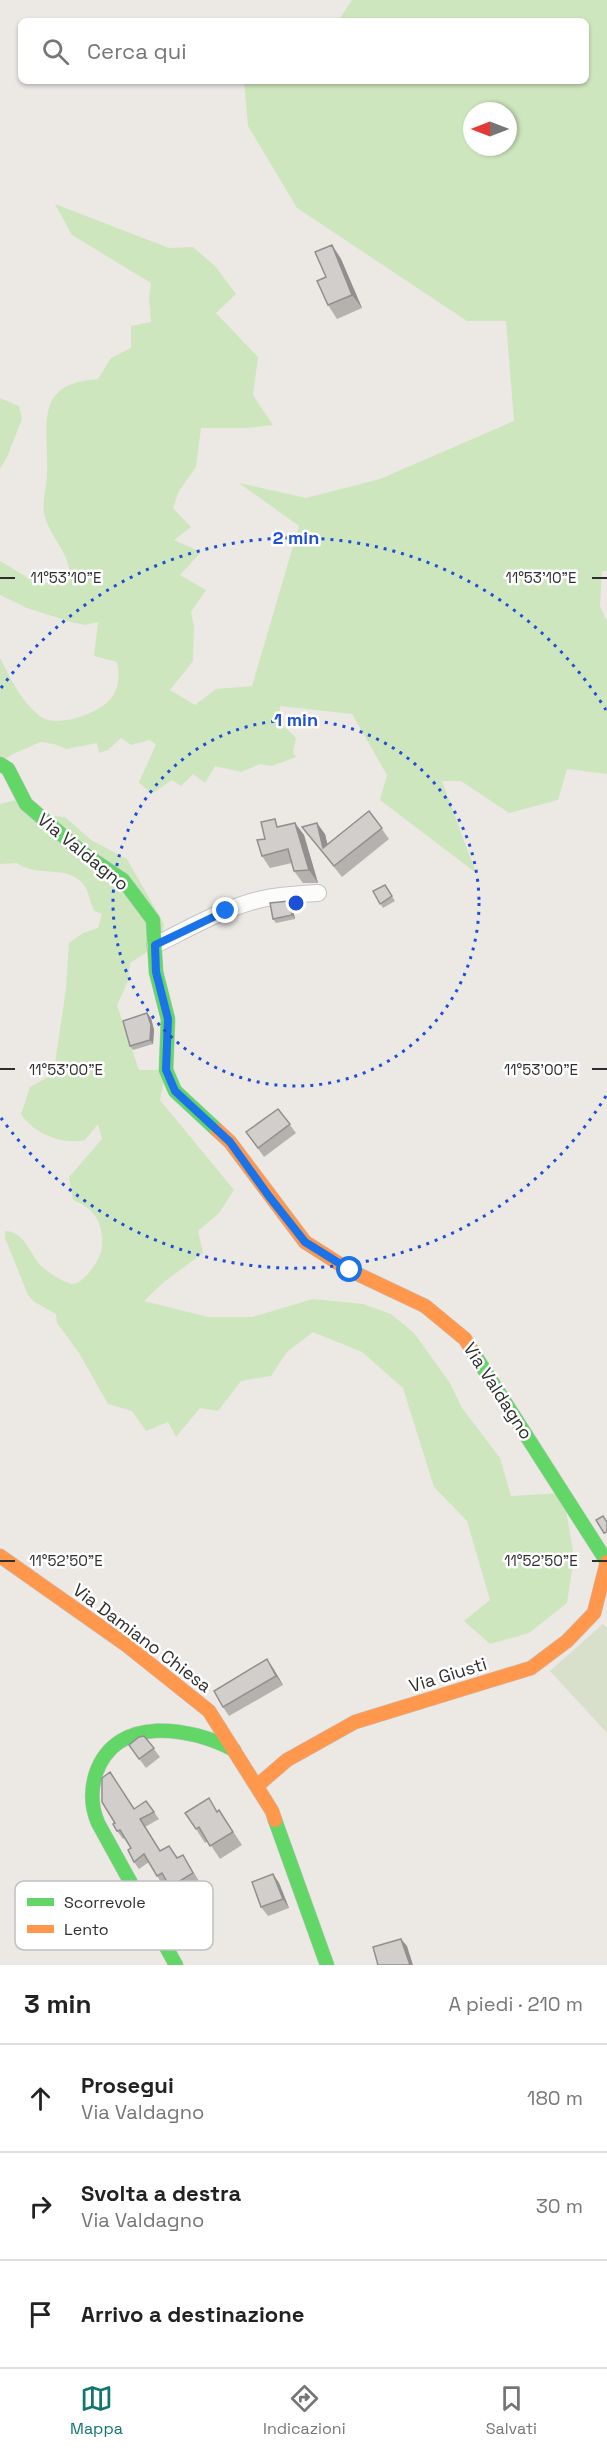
<!DOCTYPE html>
<html lang="it">
<meta charset="utf-8">
<style>
:root{--surface:#fff;--page:#f6f6f6;--text:#222;--muted:#767676;--line:#e0e0e0;--accent:#0f766e}
body{margin:0;font-family:"Space Grotesk",sans-serif;background:var(--page);color:var(--text)}
.compass{position:absolute;left:463px;top:102px;width:54px;height:54px;border-radius:50%;background:var(--surface);box-shadow:0 2px 4px #0004;rotate:270deg}
.stop{position:absolute;width:18px;height:18px;margin:-14px;border:4px solid #1a73e8;border-radius:50%;background:#fff}
.stop.end{background:#1a73e8;border-color:#fff;box-shadow:0 2px 6px #0008}
.list{margin:0;padding:0;list-style:none}
h2{display:flex;justify-content:space-between;align-items:center;height:78px;margin:0;padding:0 24px;font-size:26px}
h2 small{font-size:20px;font-weight:400;color:var(--muted)}
.list li{display:grid;grid-template-columns:39px 1fr auto;gap:18px;align-items:center;box-sizing:border-box;height:108px;padding:0 24px;border-top:2px solid var(--line)}
.list b{display:block;font-size:22px;white-space:nowrap}
.list p{margin:0;font-size:20px;white-space:nowrap;color:var(--muted)}
.list em{font-size:20px;font-style:normal;color:var(--muted)}
.icon{flex:none;width:33px;height:33px;fill:none;stroke:currentColor;stroke-width:2;stroke-linecap:round;stroke-linejoin:round}
.map{position:relative;flex:none;width:607px;height:1965px;overflow:hidden}
.search{position:absolute;background:var(--surface);box-shadow:0 2px 4px #0004;left:18px;right:18px;top:18px;height:66px;display:flex;align-items:center;gap:15px;box-sizing:border-box;padding:0 21px;border-radius:9px;color:var(--muted);font-size:22px}
.sheet{height:402px;background:var(--surface)}
nav{display:flex;justify-content:space-around;align-items:center;box-sizing:border-box;height:84px;border-top:2px solid var(--line);background:var(--surface);font-size:16px;color:var(--muted)}
nav a{display:grid;justify-items:center;gap:3px}
nav .on{color:var(--accent)}
.map>svg:first-child{display:block}
.green{fill:#cee6be;fill-rule:evenodd}
.cemetery{fill:#d8e0cc}
.lines{fill:none;stroke-linecap:round;stroke-linejoin:round}
.street-casing{stroke:#c5c4c5;stroke-width:18}
.fast-casing{stroke:#c5c4c5;stroke-width:15}
.slow-casing{stroke:#c5c4c5;stroke-width:15}
.street{stroke:#fcfcfb;stroke-width:16}
.fast{stroke:#63d668;stroke-width:14}
.slow{stroke:#ff974d;stroke-width:14}
.wall{fill:#b4b1af}
.shaded-wall{fill:#92908e}
.building{fill:#d1cecb;stroke:#92908e;stroke-width:1.5}
.route{stroke:#1a73e8;stroke-width:8}
.ticks{fill:none;stroke:#2e2e2e;stroke-width:2}
.ring{fill:none;stroke:#1d4ed8;stroke-width:3;stroke-dasharray:3 6}
.labels{text-anchor:middle;stroke-width:5;stroke-linejoin:round;paint-order:stroke}
.street-label{font-size:18px;fill:#2e2e2e;stroke:#fff}
.key{fill:#fff;stroke:#c0c0c0;stroke-width:1.5}
.key-label{font-size:16px;fill:#2e2e2e}
.ticks-label{font-size:15px;text-anchor:middle;fill:#2e2e2e;stroke:#fff;stroke-width:5;stroke-linejoin:round;paint-order:stroke}
.centre{fill:#1d4ed8;stroke:#fff;stroke-width:3}
.ring-label{font-size:18px;text-anchor:middle;font-weight:bold;fill:#1d4ed8;stroke:#fff;stroke-width:5;stroke-linejoin:round;paint-order:stroke}
</style>
<div class="map">
<svg width="607" height="1965" viewBox="0 0 607 1965">
<rect width="100%" height="100%" fill="#ece8e4"/>
<!-- green -->
<g class="green">
<path d="M352,0h255v571h-5l-2,35 7,16v152l-40,-5 -9,31 -49,13 -48,-32h-19l34,92 -96,-73 7,-25 -35,-61 -72,-8v16l16,16 -3,14 3,5 -24,9 -12,-2 -19,8 -26,-6 -10,17 -12,-9 -12,12 -9,-6 -21,14 -12,-12 17,-37 -6,-5 -19,5 -10,-7 -13,12 -9,3 -2,-10 -31,6 -12,-5 -14,-2 -29,13 -11,9v-106c10,20 23,47 43,60 17,10 63,-7 71,-24 6,-11 5,-20 3,-32l-23,-6 4,-34 -13,3 -14,-3 -44,-14 -27,-13v-34c24,13 44,34 70,13 -3,-24 -17,-34 -24,-54 -6,-15 1,-31 1,-46 2,-48 -15,-91 51,-95l13,-21 20,-10v-22l20,-4 -2,-24 2,-15 -79,-48 -17,-31 114,44 24,-1 22,19 21,28 -20,19 42,44 -5,38 20,30 -25,3h-47l-5,39 -17,24 -6,17 18,19 -17,13 27,12 -21,23 26,15 -15,22 3,15 -1,34 -23,29 25,15 21,-16 36,-3 47,-160 -60,-43 67,15 74,-19 134,-58 -8,-100h-39l-170,-113 -49,-82 -4,-45h342v-60h-248zM472,111h36v36h-36z"/>
<polygon points="0,398 19,406 22,419 7,457 0,469"/>
<path d="M16,800l21,15 28,2 26,23 36,19 37,65 -4,20 -30,19 -2,18 -11,24 22,65h27l-6,30 74,90 -15,23 -21,18 5,22 -39,29 -20,19 64,16h44l61,-18 50,5 28,10 23,19 36,50 12,25 38,50 11,38 52,-3 11,64 -7,46 -38,30 -39,11 -26,-23 26,-21 -23,-79 -33,-34 -31,-99 -41,-36 -49,-20 -26,20 -16,24 -30,5 -23,30 -18,-3 -24,29 -8,-15 -22,9 -14,-20 -24,-7 -29,-51 -22,-30 -1,-9 -23,-13 -5,-6 -23,-57v-7c18,1 23,17 32,30 6,9 24,20 34,23 12,2 31,-27 31,-37 1,-9 -1,-24 -7,-31 -5,-8 -13,-12 -22,-16l-4,-23 33,-38 -4,-15 -13,16c-22,5 -51,-6 -64,-26l9,-27 20,-11 4,-6 12,-81 3,-46 14,-10 15,-5 4,-14 -8,-3c-3,-7 -5,-16 -8,-23 -15,-26 -49,-9 -69,-25l-17,1v-60z"/>
</g>
<!-- cemetery -->
<polygon class="cemetery" points="603,1624 607,1628 607,1733 550,1671"/>
<g class="lines">
<!-- street casing -->
<g class="street-casing">
<path id="street" d="M155,945c33,-16 67,-36 103,-45 20,-5 40,-6 60,-7"/>
</g>
<!-- fast casing -->
<g class="fast-casing">
<g id="fast">
<polyline points="0,764 8,769 26,804 83,853 123,880 153,920 156,972 168,1019 166,1070 175,1091 217,1130"/>
<polyline points="471,1349 607,1562"/>
<polyline points="275,1820 327,1965"/>
<path d="M176,1965l-78,-142c-7,-16 -7,-34 -2,-50 21,-59 95,-46 138,-23"/>
</g>
</g>
<!-- slow casing -->
<g class="slow-casing">
<g id="slow">
<polyline points="217,1130 230,1142 305,1242 349,1270 425,1306 465,1339 471,1349"/>
<polyline points="0,1556 125,1644 209,1711 272,1811 275,1820"/>
<polyline points="258,1785 287,1760 355,1722 531,1668 567,1641 594,1613 607,1562"/>
</g>
</g>
<!-- street -->
<use href="#street" class="street"/>
<!-- fast -->
<use href="#fast" class="fast"/>
<!-- slow -->
<use href="#slow" class="slow"/>
</g>
<!-- wall -->
<g class="wall">
<polygon points="332,245 341,259 362,308 337,319 328,305 326,277"/>
<polygon points="369,811 389,839 342,877 302,827 325,834 327,844"/>
<polygon points="295,823 304,835 318,883 303,883 294,871 292,863 270,868 262,856 265,839 280,826"/>
<polygon points="385,885 395,901 383,908 373,891"/>
<polygon points="289,901 292,905 295,919 276,923 273,919"/>
<polygon points="147,1013 151,1018 154,1030 153,1044 133,1050 130,1046"/>
<polygon points="278,1109 296,1133 264,1157 246,1132"/>
<polygon points="273,1668 283,1685 229,1716 223,1707"/>
<polygon points="144,1736 160,1757 146,1768 129,1745"/>
<polygon points="146,1801 159,1819 145,1827 160,1851 188,1863 199,1881 175,1895 166,1881 162,1884 149,1862 139,1869 134,1862 131,1848 125,1838 123,1839 117,1831 115,1823"/>
<polygon points="219,1810 242,1845 220,1859 208,1841 205,1843 196,1829"/>
<polygon points="273,1874 279,1883 289,1908 268,1916 261,1907"/>
</g>
<!-- shaded-wall -->
<g class="shaded-wall">
<polygon points="332,245 341,259 362,308 352,295"/>
<polygon points="295,823 304,835 318,883 309,870"/>
<polygon points="317,823 325,834 331,859 323,848"/>
<polygon points="289,901 292,905 295,919 292,915"/>
<polygon points="147,1013 151,1018 154,1030 153,1044 150,1040"/>
<polygon points="267,1659 273,1668 283,1685 276,1676"/>
<polygon points="273,1874 279,1883 289,1908 283,1899"/>
<polygon points="401,1939 407,1946 413,1965 410,1965"/>
</g>
<!-- building -->
<g class="building">
<polygon points="332,245 352,295 328,305 317,281 326,277 315,252"/>
<polygon points="369,811 382,828 334,866 302,827 317,823 323,848"/>
<polygon points="275,819 277,827 295,823 309,870 294,871 288,849 262,856 257,840 265,839 261,822"/>
<polygon points="385,885 392,896 380,904 373,891"/>
<polygon points="289,901 292,915 273,919 270,903"/>
<polygon points="147,1013 151,1025 150,1040 130,1046 123,1021"/>
<polygon points="278,1109 290,1124 258,1148 246,1132"/>
<polygon points="603,1516 607,1522 607,1532 604,1533 596,1520"/>
<polygon points="267,1659 276,1676 223,1707 214,1691"/>
<polygon points="144,1736 154,1748 139,1759 129,1745 139,1737"/>
<polygon points="110,1772 134,1809 146,1801 154,1812 140,1819 160,1851 169,1846 177,1858 183,1855 193,1873 170,1887 162,1873 157,1876 144,1854 134,1862 128,1850 131,1848 120,1830 117,1831 113,1824 115,1823 102,1802 102,1778"/>
<polygon points="209,1798 217,1812 219,1810 233,1832 210,1846 199,1827 196,1829 185,1813"/>
<polygon points="273,1874 283,1899 261,1907 252,1882"/>
<polygon points="401,1939 410,1965 378,1965 373,1947"/>
</g>
<g class="lines">
<!-- route -->
<polyline class="route" points="226,911 155,945 156,972 168,1019 166,1070 175,1091 230,1142 268,1195 305,1242 350,1270"/>
</g>
<!-- ticks -->
<path class="ticks" d="M0,578h15M592,578h15M0,1069h15M592,1069h15M0,1561h15M592,1561h15"/>
<!-- distance rings -->
<g class="ring">
<circle cx="296" cy="903" r="183"/>
<path d="M606 1096A365 365 0 0 1 1 1118M1 688A365 365 0 0 1 606 710"/>
</g>
<g class="labels">
<!-- street labels -->
<g class="street-label">
<text transform="translate(83 852) rotate(39)" y="6">Via Valdagno</text>
<text transform="translate(498 1391) rotate(57)" y="6">Via Valdagno</text>
<text transform="translate(142 1638) rotate(37)" y="6">Via Damiano Chiesa</text>
<text transform="translate(448 1675) rotate(-17)" y="6">Via Giusti</text>
</g>
</g>
<!-- legend -->
<rect x="15" y="1881" width="198" height="69" rx="9" class="key"/>
<rect x="27" y="1898" width="27" height="8" fill="#63d668"/>
<rect x="27" y="1925" width="27" height="8" fill="#ff974d"/>
<g class="key-label">
<text x="64" y="1908">Scorrevole</text>
<text x="64" y="1935">Lento</text>
</g>
<g class="ticks-label">
<text x="541" y="583">11°53'10"E</text>
<text x="66" y="583">11°53'10"E</text>
<text x="66" y="1075">11°53'00"E</text>
<text x="541" y="1075">11°53'00"E</text>
<text x="541" y="1566">11°52'50"E</text>
<text x="66" y="1566">11°52'50"E</text>
</g>
<circle cx="296" cy="903" r="9" class="centre"/>
<g class="ring-label">
<text x="296" y="544">2 min</text>
<text x="296" y="726">1 min</text>
</g>
</svg>
<svg class="compass" viewBox="-18 -18 36 36"><path d="M0-13l5 13h-10z" fill="#e53935"/><path d="M0 13l5-13h-10z" fill="#767676"/></svg>
<div class="stop" style="left:350px;top:1270px"></div>
<div class="stop end" style="left:226px;top:911px"></div>
<div class="search"><svg class="icon" aria-label="search" viewBox="0 0 24 24"><circle cx="10" cy="10" r="6"/><path d="M15 15l6 6"/></svg>Cerca qui</div>
</div>
<section class="sheet">
<h2>3 min<small>A piedi · 210 m</small></h2>
<ul class="list">
<li><svg class="icon" aria-label="ahead" viewBox="0 0 24 24"><path d="M12 20V5M6 11l6-6 6 6"/></svg><div><b>Prosegui</b><p>Via Valdagno</p></div><em>180 m</em></li>
<li><svg class="icon" aria-label="right" viewBox="0 0 24 24"><path d="M7 20v-9h11M14 6l5 5-5 5"/></svg><div><b>Svolta a destra</b><p>Via Valdagno</p></div><em>30 m</em></li>
<li><svg class="icon" aria-label="arrive" viewBox="0 0 24 24"><path d="M6 21V4h12l-3 4 3 4H6"/></svg><div><b>Arrivo a destinazione</b></div></li>
</ul>
</section>
<nav>
<a class="on"><svg class="icon" aria-label="map" viewBox="0 0 24 24"><path d="M3 6l6-2 6 2 6-2v14l-6 2-6-2-6 2zM9 4v14M15 6v14"/></svg>Mappa</a>
<a><svg class="icon" aria-label="directions" viewBox="0 0 24 24"><path d="M12 3l9 9-9 9-9-9zM9 14v-3h6M13 9l2 2-2 2"/></svg>Indicazioni</a>
<a><svg class="icon" aria-label="saved" viewBox="0 0 24 24"><path d="M7 4h10v16l-5-4-5 4z"/></svg>Salvati</a>
</nav>
